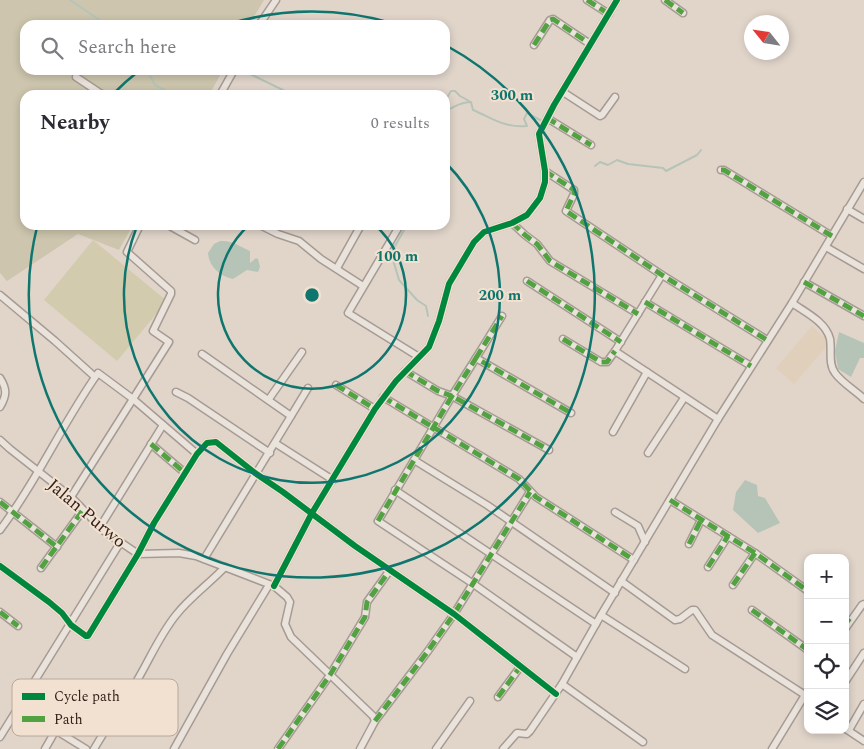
<!DOCTYPE html>
<meta charset="utf-8">
<style>
:root{--surface:#fff;--page:#f7f7f7;--text:#2b2b33;--muted:#7c7c81;--line:#e1e1e2}
body{margin:0;font-family:Spectral,serif;background:var(--page);color:var(--text)}
.controls{position:absolute;right:15px;bottom:15px;display:grid;overflow:hidden;border-radius:10px;box-shadow:0 2px 8px #0003}
.controls button{width:45px;height:45px;display:grid;place-items:center;padding:0;border:0;border-bottom:1px solid var(--line);background:var(--surface);color:var(--text);font:25px sans-serif}
.compass{position:absolute;left:744px;top:15px;width:45px;height:45px;border-radius:50%;background:var(--surface);box-shadow:0 2px 8px #0003;rotate:300deg}
.list{margin:0;padding:0;list-style:none}
h2{display:flex;justify-content:space-between;align-items:center;height:65px;margin:0;padding:0 20px;font-size:21px}
h2 small{font-size:16px;font-weight:400;color:var(--muted)}
.icon{flex:none;width:28px;height:28px;fill:none;stroke:currentColor;stroke-width:2;stroke-linecap:round;stroke-linejoin:round}
.map{position:relative;flex:none;width:864px;height:749px;overflow:hidden}
.search{position:absolute;background:var(--surface);box-shadow:0 2px 8px #0003;left:20px;top:20px;width:430px;height:55px;display:flex;align-items:center;gap:12px;box-sizing:border-box;padding:0 18px;border-radius:15px;color:var(--muted);font-size:19px}
.panel{position:absolute;background:var(--surface);box-shadow:0 2px 8px #0003;left:20px;top:90px;width:430px;height:140px;border-radius:15px}
.map>svg:first-child{display:block}
.farmland{fill:#e0d0bb}
.green{fill:#d3cbad}
.cemetery{fill:#cdc5ad}
.water{fill:#b6c4b8}
.lines{fill:none;stroke-linecap:round;stroke-linejoin:round}
.stream{stroke:#b6c4b8;stroke-width:2}
.street-casing{stroke:#a69b94;stroke-width:9}
.street{stroke:#eae3dc;stroke-width:6}
.quiet{stroke:#52a241;stroke-width:5;stroke-dasharray:10 5;stroke-linecap:butt}
.cycleway-casing{stroke:#f2e1d0;stroke-width:9}
.cycleway{stroke:#00873e;stroke-width:6}
.ring{fill:none;stroke:#0f766e;stroke-width:2.5}
.labels{text-anchor:middle;stroke-width:4;stroke-linejoin:round;paint-order:stroke}
.street-label{font-size:18px;fill:#33231d;stroke:#f2e1d0}
.key{fill:#f2e1d0;stroke:#b9a89a;stroke-width:1}
.key-label{font-size:14px;fill:#33231d}
.centre{fill:#0f766e;stroke:#f2e1d0;stroke-width:2.5}
.ring-label{font-size:15px;text-anchor:middle;font-weight:bold;fill:#0f766e;stroke:#f2e1d0;stroke-width:4;stroke-linejoin:round;paint-order:stroke}
</style>
<div class="map">
<svg width="864" height="749" viewBox="0 0 864 749">
<rect width="100%" height="100%" fill="#e1d5ca"/>
<!-- farmland -->
<polygon class="farmland" points="812,326 825,338 826,347 794,384 776,368"/>
<!-- green -->
<polygon class="green" points="93,240 167,301 117,361 44,300"/>
<!-- cemetery -->
<polygon class="cemetery" points="0,0 264,0 249,25 25,25 25,70 223,70 209,95 25,95 25,225 133,225 119,250 78,234 7,281 0,273"/>
<!-- water -->
<g class="water">
<path d="M220,241c12,-1 19,5 30,10v12l6,-5 2,1 2,8 -2,5 -11,-2 -14,9c-13,-3 -24,-12 -25,-26l6,-9z"/>
<polygon points="839,332 864,343 864,358 860,358 851,377 838,369 835,351"/>
<polygon points="745,480 757,485 758,496 765,498 780,523 758,533 733,510 736,492"/>
</g>
<g class="lines">
<!-- stream -->
<g class="stream">
<polyline points="70,0 107,25"/>
<polyline points="147,70 155,85 174,95"/>
<polyline points="242,70 287,92 299,95"/>
<polyline points="389,95 393,95"/>
<polyline points="445,101 451,91 455,91 460,96 469,101"/>
<path d="M445,111c11,-4 14,-9 26,-9l2,8c19,8 31,18 54,16l-3,-7 3,-6 13,7"/>
<polyline points="595,166 600,162 608,165 617,160 628,164 663,168 666,171 697,155 701,150"/>
<polyline points="407,225 391,253 399,280 417,300 426,306 428,316"/>
</g>
<!-- street casing -->
<g class="street-casing">
<g id="street">
<polyline points="587,0 609,14"/>
<polyline points="665,0 683,13"/>
<polyline points="259,25 276,0"/>
<polyline points="534,45 550,20 553,19 590,44"/>
<polyline points="76,77 103,95"/>
<polyline points="563,92 600,116 602,115 615,97"/>
<polyline points="220,95 234,70"/>
<polyline points="547,118 591,145"/>
<polyline points="721,170 724,170 832,236"/>
<polyline points="545,171 574,190 574,194 566,211 662,275 767,340"/>
<polyline points="847,209 864,219"/>
<polyline points="512,223 525,235 537,244 550,261 638,314"/>
<polyline points="168,225 195,240"/>
<polyline points="260,225 278,234 299,241 321,259 363,286"/>
<polyline points="400,225 348,313 419,357"/>
<polyline points="826,247 864,269"/>
<polyline points="337,268 361,225"/>
<polyline points="662,275 615,351 718,419"/>
<polyline points="527,281 621,342"/>
<polyline points="804,282 864,316"/>
<polyline points="0,295 55,341 95,377"/>
<polyline points="645,302 751,366"/>
<path d="M792,303c13,9 34,19 38,36 2,11 -2,25 5,34 7,10 20,17 29,26"/>
<polyline points="563,339 601,362 607,362 615,351"/>
<polyline points="202,354 291,416 308,388"/>
<polyline points="476,358 502,316"/>
<polyline points="405,371 438,391 452,396 476,358 571,413"/>
<path d="M0,378c7,11 7,17 0,29"/>
<polyline points="336,385 375,409"/>
<polyline points="176,392 188,398 270,453"/>
<polyline points="383,397 519,479 536,497 634,560"/>
<polyline points="269,399 302,352"/>
<polyline points="613,432 647,372"/>
<polyline points="0,440 10,449 71,497 104,531 138,554 179,553 196,556 274,586 287,597 290,602 285,624 291,637 373,716 375,721"/>
<polyline points="275,443 333,480"/>
<polyline points="151,444 185,473"/>
<polyline points="549,450 452,396 378,521 472,583 577,657"/>
<polyline points="648,453 684,398"/>
<polyline points="414,460 487,505 615,593"/>
<polyline points="395,490 596,624"/>
<polyline points="71,497 169,342 153,331 171,294 171,291 127,252 140,225"/>
<polyline points="670,500 755,553 808,591"/>
<polyline points="0,502 57,547"/>
<polyline points="615,512 638,526 645,542"/>
<polyline points="100,527 163,425"/>
<path d="M0,530c37,-49 62,-106 98,-157l35,26 64,55"/>
<polyline points="689,544 701,520"/>
<polyline points="204,559 291,416"/>
<polyline points="0,566 49,602 62,613 71,625 86,636 88,636 138,554 154,523 197,454 207,443 216,442 255,473 283,492 355,546 454,614 556,694"/>
<polyline points="708,567 728,536"/>
<polyline points="41,568 83,510"/>
<polyline points="621,581 675,620 680,619 692,610 695,610 712,635 805,695"/>
<polyline points="733,585 755,553"/>
<polyline points="274,586 312,513 375,409 396,381 429,347 439,321 449,284 474,242 484,232 512,223 527,215 540,198 545,182 545,171 539,134 554,105 617,0"/>
<polyline points="752,610 808,650"/>
<polyline points="0,612 18,626"/>
<polyline points="601,615 685,669"/>
<polyline points="845,629 862,605 864,604"/>
<polyline points="845,682 864,653"/>
<polyline points="562,684 643,742"/>
<polyline points="498,697 520,667"/>
<polyline points="22,703 49,720 60,733 86,749"/>
<polyline points="846,729 864,741"/>
<polyline points="849,730 864,704"/>
<polyline points="0,737 120,543"/>
<polyline points="45,749 77,693"/>
<path d="M94,749c13,-22 27,-43 41,-65 14,-23 24,-48 41,-69 14,-18 33,-31 49,-48"/>
<polyline points="174,749 227,654 269,585"/>
<polyline points="278,749 330,675 365,617 367,602 390,570"/>
<polyline points="360,749 375,721 428,651 454,614 530,492"/>
<polyline points="436,749 470,701"/>
<polyline points="503,749 517,733 527,734 530,731 562,684 601,615 718,419 792,303 864,182"/>
<polyline points="772,749 808,690"/>
</g>
</g>
<!-- street -->
<use href="#street" class="street"/>
<!-- quiet -->
<g class="quiet">
<polyline points="587,0 609,14"/>
<polyline points="665,0 683,13"/>
<polyline points="534,45 550,20 553,19 590,44"/>
<polyline points="547,118 591,145"/>
<polyline points="721,170 724,170 832,236"/>
<polyline points="545,171 574,190 574,194 566,211 662,275 767,340"/>
<polyline points="512,223 525,235 537,244 550,261 638,314"/>
<polyline points="527,281 621,342"/>
<polyline points="804,282 864,316"/>
<polyline points="645,302 751,366"/>
<polyline points="563,339 601,362 607,362 615,351"/>
<polyline points="476,358 502,316"/>
<polyline points="405,371 438,391 452,396 476,358 571,413"/>
<polyline points="336,385 375,409"/>
<polyline points="383,397 519,479 536,497 634,560"/>
<polyline points="151,444 185,473"/>
<polyline points="670,500 755,553 808,591"/>
<polyline points="0,502 57,547"/>
<polyline points="378,521 452,396 549,450"/>
<polyline points="689,544 701,520"/>
<polyline points="708,567 728,536"/>
<polyline points="41,568 83,510"/>
<polyline points="733,585 755,553"/>
<polyline points="752,610 808,650"/>
<polyline points="0,612 18,626"/>
<polyline points="845,618 850,622"/>
<polyline points="498,697 520,667"/>
<polyline points="375,721 428,651 454,614 530,492"/>
<polyline points="57,729 77,693"/>
<polyline points="278,749 330,675 365,617 367,602 390,570"/>
</g>
<!-- cycleway casing -->
<g class="cycleway-casing">
<g id="cycleway">
<polyline points="0,566 49,602 62,613 71,625 86,636 88,636 138,554 154,523 197,454 207,443 216,442 255,473 283,492 355,546 454,614 556,694"/>
<polyline points="274,586 312,513 375,409 396,381 429,347 439,321 449,284 474,242 484,232 512,223 527,215 540,198 545,182 545,171 539,134 554,105 617,0"/>
</g>
</g>
<!-- cycleway -->
<use href="#cycleway" class="cycleway"/>
</g>
<!-- distance rings -->
<g class="ring">
<path d="M375 225A94 94 0 1 1 249 225"/>
<path d="M446 163A188 188 0 1 1 137 226"/>
<path d="M112 95A283 283 0 0 1 140 70M229 24A283 283 0 0 1 395 24M447 46A283 283 0 1 1 37 227"/>
</g>
<g class="labels">
<!-- street labels -->
<g class="street-label">
<text transform="translate(87 513) rotate(40)" y="6">Jalan Purwo</text>
</g>
</g>
<!-- legend -->
<rect x="12" y="679" width="166" height="57" rx="8" class="key"/>
<rect x="22" y="693" width="23" height="7" fill="#00873e"/>
<rect x="22" y="716" width="23" height="6" fill="#52a241"/>
<g class="key-label">
<text x="54" y="701">Cycle path</text>
<text x="54" y="724">Path</text>
</g>
<circle cx="312" cy="295" r="8" class="centre"/>
<g class="ring-label">
<text x="512" y="100">300 m</text>
<text x="397" y="261">100 m</text>
<text x="500" y="300">200 m</text>
</g>
</svg>
<div class="controls">
<button>+</button>
<button>−</button>
<button><svg class="icon" aria-label="locate" viewBox="0 0 24 24"><circle cx="12" cy="12" r="6"/><path d="M12 2v4M12 18v4M2 12h4M18 12h4"/></svg></button>
<button><svg class="icon" aria-label="layers" viewBox="0 0 24 24"><path d="M12 4l9 5-9 5-9-5zM3 14l9 5 9-5"/></svg></button>
</div>
<svg class="compass" viewBox="-18 -18 36 36"><path d="M0-13l5 13h-10z" fill="#e53935"/><path d="M0 13l5-13h-10z" fill="#7c7c81"/></svg>
<div class="search"><svg class="icon" aria-label="search" viewBox="0 0 24 24"><circle cx="10" cy="10" r="6"/><path d="M15 15l6 6"/></svg>Search here</div>
<section class="panel">
<h2>Nearby<small>0 results</small></h2>
<ul class="list">
</ul>
</section>
</div>
